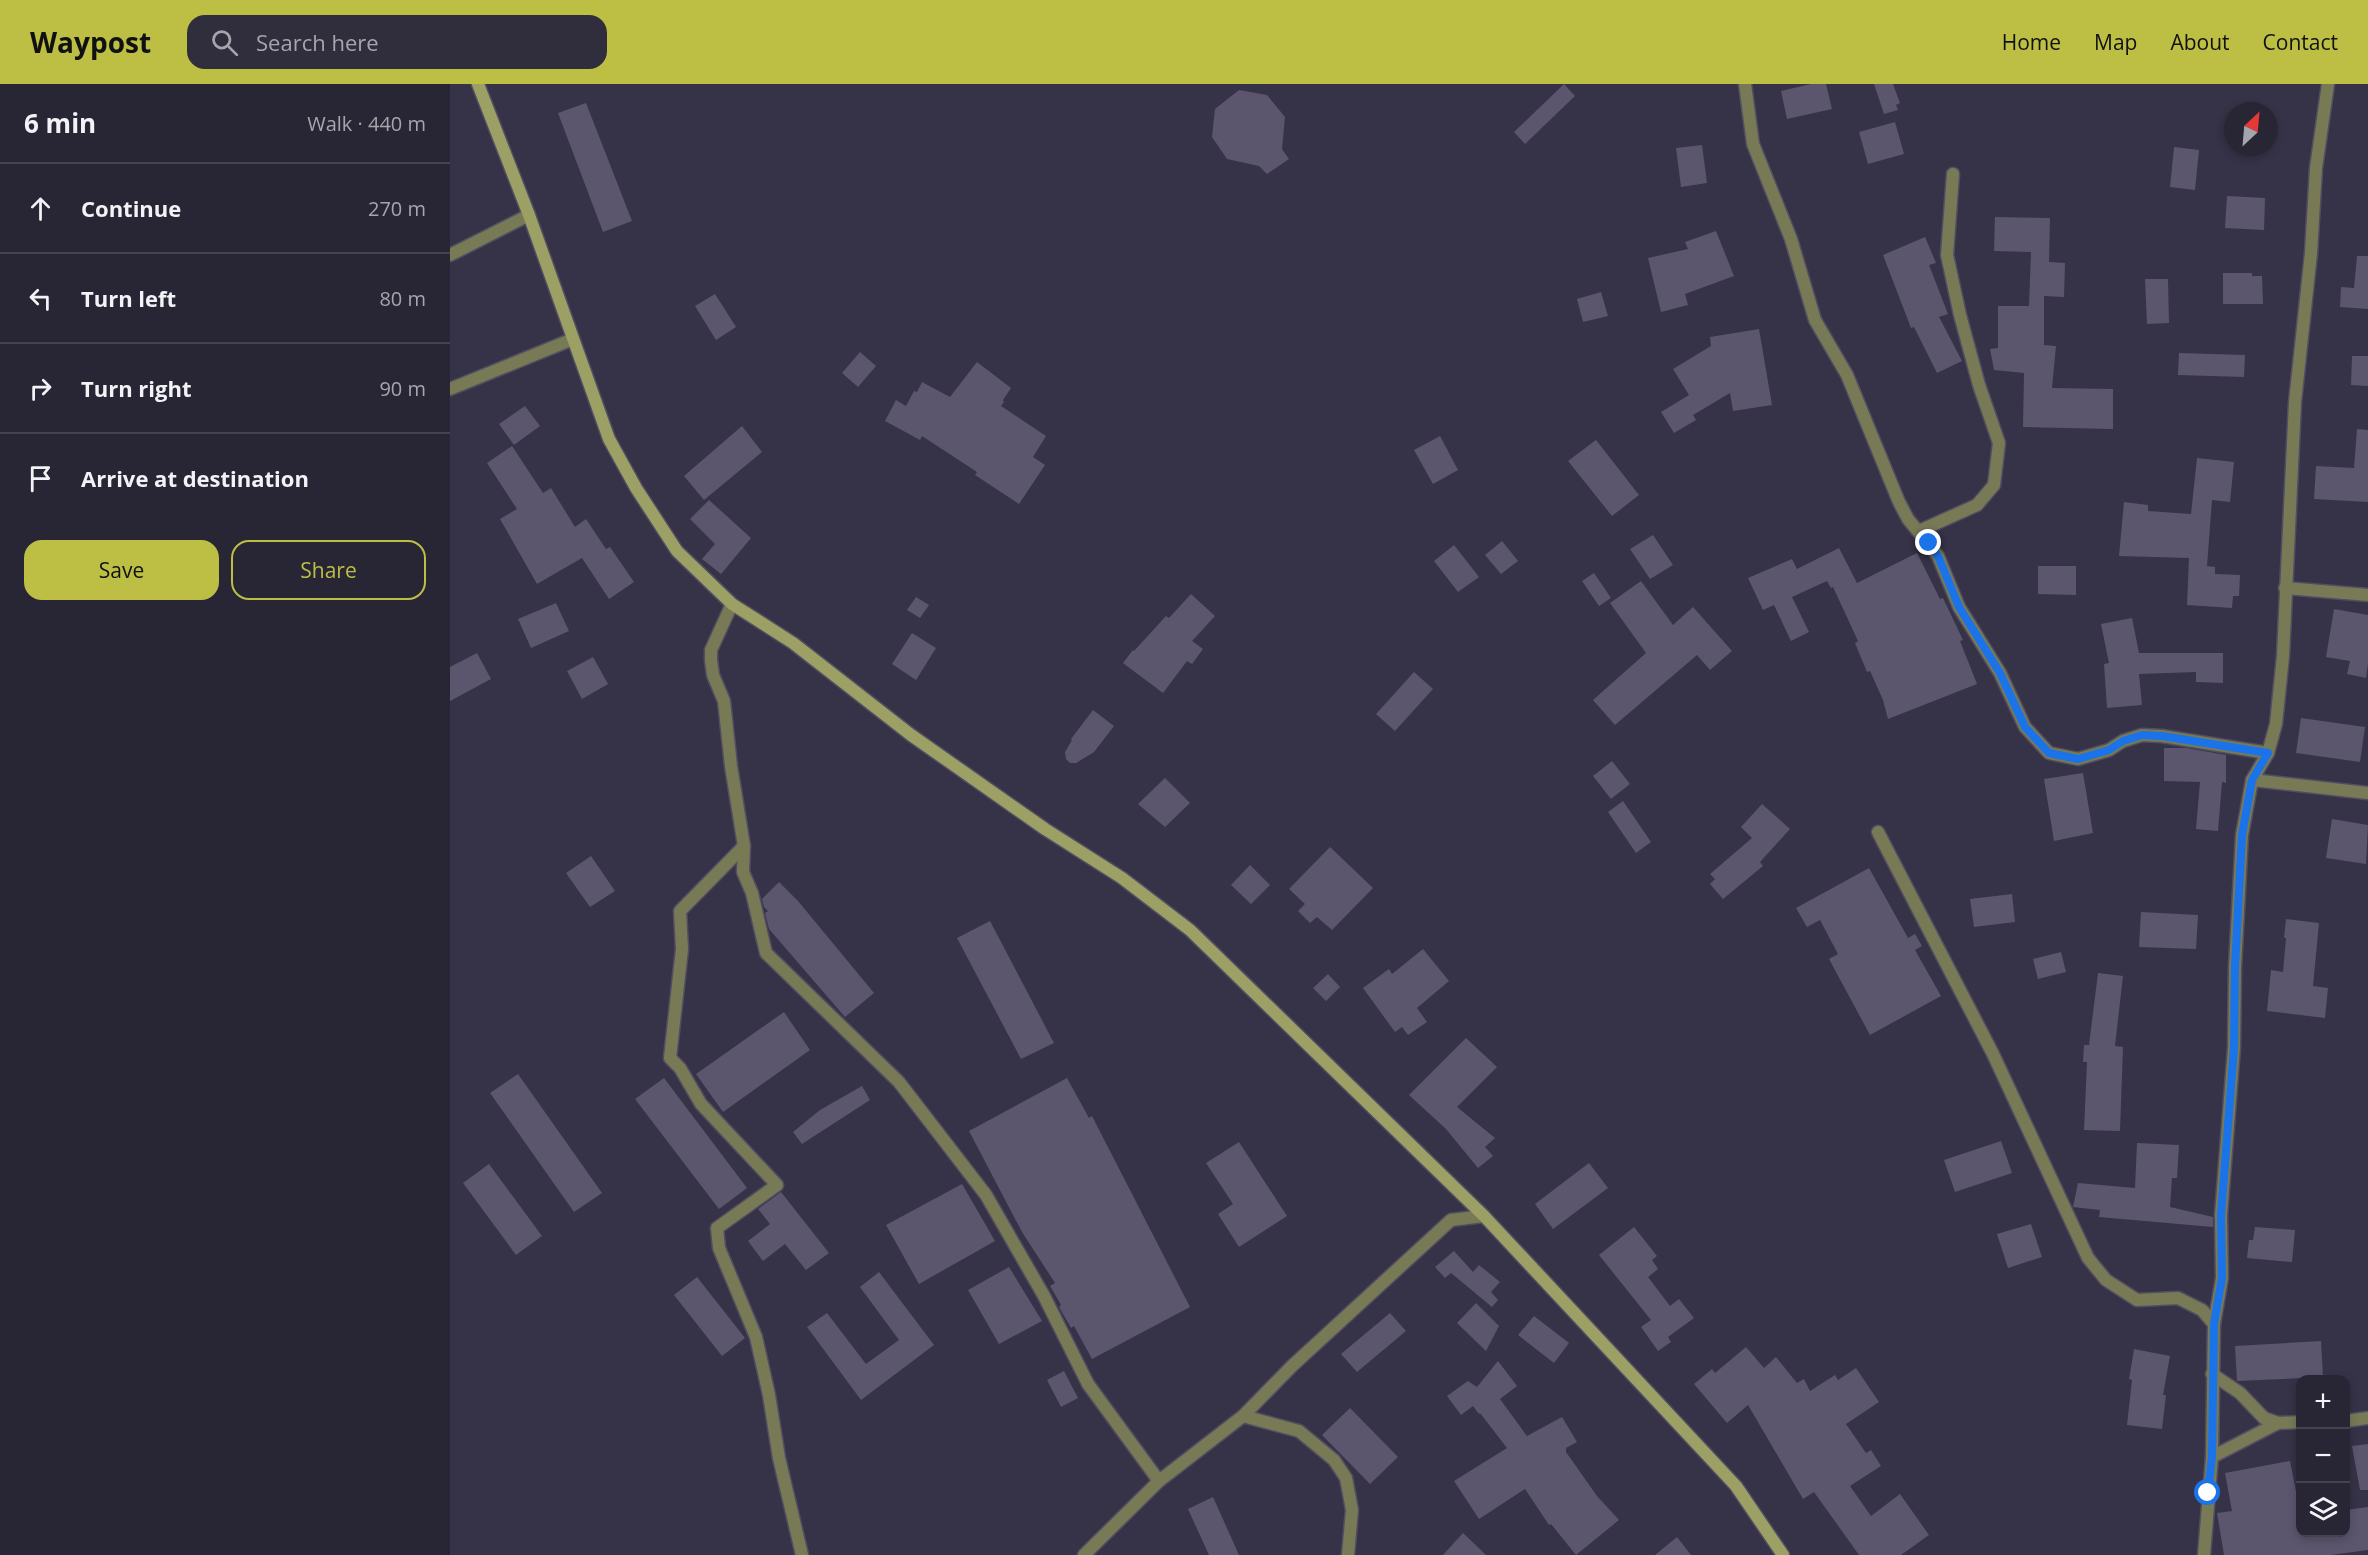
<!DOCTYPE html>
<meta charset="utf-8">
<style>
:root{--surface:#282635;--page:#302e3d;--text:#f1f3f6;--muted:#a5a5ad;--line:#444350;--accent:#bcbf44}
body{margin:0;font-family:"Open Sans",sans-serif;background:var(--page);color:var(--text)}
.controls{position:absolute;right:18px;bottom:18px;display:grid;overflow:hidden;border-radius:12px;box-shadow:0 3px 9px #0003}
.controls button{width:54px;height:54px;display:grid;place-items:center;padding:0;border:0;border-bottom:2px solid var(--line);background:var(--surface);color:var(--text);font:30px sans-serif}
.compass{position:absolute;left:1774px;top:18px;width:54px;height:54px;border-radius:50%;background:var(--surface);box-shadow:0 3px 9px #0003;rotate:26deg}
.stop{position:absolute;width:18px;height:18px;margin:-14px;border:4px solid #1a73e8;border-radius:50%;background:#fff}
.stop.end{background:#1a73e8;border-color:#fff;box-shadow:0 2px 6px #0008}
.list{margin:0;padding:0;list-style:none}
h2{display:flex;justify-content:space-between;align-items:center;height:78px;margin:0;padding:0 24px;font-size:26px}
h2 small{font-size:20px;font-weight:400;color:var(--muted)}
.list li{display:grid;grid-template-columns:39px 1fr auto;gap:18px;align-items:center;box-sizing:border-box;height:90px;padding:0 24px;border-top:2px solid var(--line)}
.list b{display:block;font-size:22px;white-space:nowrap}
.list em{font-size:20px;font-style:normal;color:var(--muted)}
.actions{display:flex;gap:12px;padding:18px 24px}
.actions a{flex:1;padding:14px 0;border:2px solid var(--accent);border-radius:18px;text-align:center;font-size:21px;color:var(--accent)}
.actions .main{background:var(--accent);color:#111}
.icon{flex:none;width:33px;height:33px;fill:none;stroke:currentColor;stroke-width:2;stroke-linecap:round;stroke-linejoin:round}
.map{position:relative;flex:none;width:1918px;height:1471px;overflow:hidden}
header{display:flex;align-items:center;gap:36px;box-sizing:border-box;height:84px;padding:0 30px;background:var(--accent);color:#111}
header strong{font-size:28px}
nav{display:flex;gap:33px;margin-inline-start:auto;font-size:21px}
.search{width:420px;height:54px;background:var(--page);display:flex;align-items:center;gap:15px;box-sizing:border-box;padding:0 21px;border-radius:18px;color:var(--muted);font-size:22px}
main{display:flex}
aside{flex:1;background:var(--surface)}
.map>svg:first-child{display:block}
.building{fill:#5b566e}
.lines{fill:none;stroke-linecap:round;stroke-linejoin:round}
.street-casing{stroke:#524e62;stroke-width:15}
.secondary-casing{stroke:#524e62;stroke-width:15}
.street{stroke:#787a56;stroke-width:12}
.secondary{stroke:#9da065;stroke-width:12}
.route{stroke:#1a73e8;stroke-width:8}
</style>
<header>
<strong>Waypost</strong>
<div class="search"><svg class="icon" aria-label="search" viewBox="0 0 24 24"><circle cx="10" cy="10" r="6"/><path d="M15 15l6 6"/></svg>Search here</div>
<nav><a>Home</a><a>Map</a><a>About</a><a>Contact</a></nav>
</header>
<main>
<aside>
<h2>6 min<small>Walk · 440 m</small></h2>
<ul class="list">
<li><svg class="icon" aria-label="ahead" viewBox="0 0 24 24"><path d="M12 20V5M6 11l6-6 6 6"/></svg><div><b>Continue</b></div><em>270 m</em></li>
<li><svg class="icon" aria-label="left" viewBox="0 0 24 24"><path d="M17 20v-9H6M10 6l-5 5 5 5"/></svg><div><b>Turn left</b></div><em>80 m</em></li>
<li><svg class="icon" aria-label="right" viewBox="0 0 24 24"><path d="M7 20v-9h11M14 6l5 5-5 5"/></svg><div><b>Turn right</b></div><em>90 m</em></li>
<li><svg class="icon" aria-label="arrive" viewBox="0 0 24 24"><path d="M6 21V4h12l-3 4 3 4H6"/></svg><div><b>Arrive at destination</b></div></li>
</ul>
<div class="actions"><a class="main">Save</a><a>Share</a></div>
</aside>
<div class="map">
<svg width="1918" height="1471" viewBox="0 0 1918 1471">
<rect width="100%" height="100%" fill="#363247"/>
<!-- building -->
<g class="building">
<polygon points="1114,0 1125,12 1075,60 1064,48"/>
<polygon points="1361,0 1376,0 1382,25 1337,35 1331,7"/>
<polygon points="1424,0 1443,0 1450,19 1446,21 1448,26 1434,30"/>
<polygon points="789,6 817,11 835,33 832,65 839,75 817,90 809,82 777,75 762,53 765,25"/>
<polygon points="136,19 182,137 153,148 108,29"/>
<polygon points="1445,38 1454,70 1418,80 1409,48"/>
<polygon points="1252,61 1257,99 1231,103 1226,64"/>
<polygon points="1724,63 1749,66 1745,106 1720,103"/>
<polygon points="1777,112 1815,114 1814,146 1775,144"/>
<polygon points="1545,133 1600,134 1599,178 1615,179 1614,213 1594,212 1594,261 1606,262 1602,304 1663,305 1663,345 1573,343 1574,289 1544,286 1540,265 1548,264 1548,222 1579,222 1581,168 1544,167"/>
<polygon points="1266,147 1284,192 1235,210 1238,221 1211,228 1198,174 1238,165 1235,158"/>
<polygon points="1475,153 1486,179 1479,181 1498,230 1489,233 1512,277 1487,289 1464,243 1461,244 1433,171"/>
<polygon points="1907,172 1918,172 1918,225 1890,223 1891,203 1904,204"/>
<polygon points="1773,189 1802,189 1802,192 1812,192 1813,220 1773,220"/>
<polygon points="1695,195 1718,195 1719,239 1697,240"/>
<polygon points="1151,208 1158,232 1133,238 1127,215"/>
<polygon points="265,210 286,243 266,256 245,222"/>
<polygon points="1309,245 1322,321 1283,327 1280,309 1243,331 1246,336 1224,349 1211,328 1239,311 1223,285 1261,262 1260,253"/>
<polygon points="410,268 426,282 408,303 392,289"/>
<polygon points="1729,269 1795,271 1794,293 1728,291"/>
<polygon points="1902,272 1918,272 1918,302 1901,301"/>
<polygon points="527,278 561,304 553,316 554,318 551,322 596,352 583,373 595,381 569,420 525,391 527,388 472,352 470,356 435,337 446,316 456,322 464,307 467,308 472,298 500,313"/>
<polygon points="75,322 90,342 64,361 49,340"/>
<polygon points="292,342 312,368 254,416 234,392"/>
<polygon points="1907,345 1918,346 1918,418 1864,415 1866,382 1904,384"/>
<polygon points="990,352 1008,386 983,400 964,366"/>
<polygon points="1146,356 1189,411 1162,432 1118,377"/>
<polygon points="62,362 93,409 101,404 125,443 136,435 156,465 160,463 184,498 159,515 132,474 87,500 50,435 67,425 37,379"/>
<polygon points="1747,374 1784,378 1780,418 1762,416 1757,482 1765,483 1765,490 1790,491 1789,512 1783,512 1782,524 1737,521 1739,474 1669,472 1674,418 1698,421 1698,427 1741,430"/>
<polygon points="259,416 301,454 271,490 252,475 265,460 240,435"/>
<polygon points="1203,451 1223,481 1200,495 1180,465"/>
<polygon points="1052,457 1068,477 1051,490 1035,471"/>
<polygon points="1004,461 1029,493 1008,508 984,477"/>
<polygon points="1389,464 1407,499 1467,469 1490,515 1493,514 1513,556 1510,557 1527,600 1438,635 1433,616 1420,587 1417,588 1405,559 1408,557 1383,503 1381,504 1377,497 1342,513 1359,548 1341,557 1324,521 1313,526 1298,494 1342,475 1347,485"/>
<polygon points="1588,482 1626,482 1626,511 1588,510"/>
<polygon points="1144,489 1161,514 1149,522 1132,497"/>
<polygon points="1191,497 1223,541 1243,523 1282,567 1260,586 1247,571 1165,641 1143,616 1196,569 1160,519"/>
<polygon points="741,510 765,532 742,557 753,565 742,580 737,577 713,609 673,579 683,566 684,567 716,532 719,534"/>
<polygon points="466,513 479,521 470,534 457,526"/>
<polygon points="106,519 119,547 81,564 68,535"/>
<polygon points="1884,525 1918,531 1918,579 1916,594 1897,590 1900,577 1876,573"/>
<polygon points="1682,534 1689,569 1773,569 1773,599 1746,598 1746,588 1689,590 1692,621 1657,624 1654,580 1659,579 1651,540"/>
<polygon points="462,549 486,564 466,596 442,580"/>
<polygon points="27,569 41,595 0,617 0,583"/>
<polygon points="143,573 158,600 132,615 117,587"/>
<polygon points="964,588 983,605 945,647 926,630"/>
<polygon points="643,626 664,642 644,668 626,679 620,679 616,675 615,668 622,656 621,655"/>
<polygon points="1851,634 1915,643 1910,678 1846,669"/>
<polygon points="1714,664 1736,664 1776,671 1776,699 1772,698 1768,747 1746,745 1750,698 1714,697"/>
<polygon points="1162,677 1180,700 1161,715 1143,692"/>
<polygon points="1633,689 1643,749 1604,757 1594,695"/>
<polygon points="715,694 740,719 715,743 688,720"/>
<polygon points="1173,717 1201,758 1186,769 1158,728"/>
<polygon points="1312,720 1340,745 1310,778 1313,782 1273,815 1260,800 1265,795 1260,790 1302,754 1291,743"/>
<polygon points="1882,735 1918,741 1916,780 1876,774"/>
<polygon points="880,763 923,804 882,846 867,833 860,839 848,827 855,820 839,805"/>
<polygon points="141,772 165,807 140,823 116,789"/>
<polygon points="800,781 820,801 801,820 781,801"/>
<polygon points="1419,784 1458,854 1465,850 1472,862 1465,866 1491,912 1420,951 1379,875 1388,870 1370,836 1357,843 1346,824"/>
<polygon points="329,798 348,817 424,909 395,933 319,845 315,829 318,827 314,823 312,815"/>
<polygon points="1562,810 1565,838 1524,843 1520,815"/>
<polygon points="1691,828 1748,831 1746,865 1689,863"/>
<polygon points="1836,835 1869,839 1863,902 1878,904 1875,934 1817,927 1821,886 1833,888 1836,854 1834,854"/>
<polygon points="540,837 604,959 571,975 507,854"/>
<polygon points="973,865 999,897 967,924 977,938 958,951 952,943 945,948 913,904 939,885 942,890"/>
<polygon points="1611,868 1616,888 1588,895 1583,875"/>
<polygon points="1648,889 1673,892 1665,962 1673,963 1670,1047 1634,1046 1637,978 1633,978 1634,961 1639,961"/>
<polygon points="878,890 890,903 876,917 863,904"/>
<polygon points="334,928 360,966 273,1028 246,990"/>
<polygon points="1016,954 1047,983 1007,1023 1045,1054 1035,1063 1043,1072 1028,1084 996,1045 959,1011"/>
<polygon points="68,990 152,1109 124,1128 40,1009"/>
<polygon points="214,994 297,1104 269,1125 185,1015"/>
<polygon points="617,994 639,1034 642,1032 740,1223 642,1275 624,1242 621,1244 609,1223 611,1221 600,1202 605,1199 572,1148 519,1047"/>
<polygon points="412,1002 420,1016 352,1060 343,1048 370,1026"/>
<polygon points="1551,1057 1562,1089 1505,1108 1494,1076"/>
<polygon points="789,1058 837,1132 789,1163 768,1130 783,1120 756,1079"/>
<polygon points="1687,1059 1729,1061 1727,1094 1722,1094 1720,1123 1763,1133 1763,1143 1649,1133 1650,1126 1623,1123 1628,1099 1685,1104"/>
<polygon points="1139,1079 1158,1104 1103,1145 1085,1120"/>
<polygon points="39,1080 92,1152 66,1171 13,1099"/>
<polygon points="512,1100 545,1157 469,1200 436,1141"/>
<polygon points="331,1108 379,1169 356,1186 335,1160 313,1177 298,1157 320,1140 308,1125"/>
<polygon points="1581,1140 1592,1173 1558,1184 1547,1150"/>
<polygon points="1184,1143 1207,1172 1202,1176 1208,1185 1198,1193 1220,1222 1229,1215 1244,1234 1218,1253 1221,1258 1208,1267 1191,1243 1201,1236 1149,1171"/>
<polygon points="1805,1143 1845,1146 1842,1178 1797,1174 1799,1156 1803,1156"/>
<polygon points="1004,1167 1023,1188 1029,1181 1050,1198 1041,1208 1048,1216 1042,1223 1001,1189 995,1194 985,1183"/>
<polygon points="559,1183 592,1237 549,1260 518,1206"/>
<polygon points="429,1188 484,1261 411,1316 357,1243 377,1229 416,1280 449,1256 410,1203"/>
<polygon points="247,1193 295,1254 272,1272 224,1211"/>
<polygon points="1026,1219 1049,1242 1036,1267 1007,1239"/>
<polygon points="940,1229 956,1247 907,1288 891,1270"/>
<polygon points="1084,1232 1119,1259 1104,1279 1068,1251"/>
<polygon points="1871,1257 1873,1293 1787,1297 1785,1262"/>
<polygon points="1296,1263 1314,1284 1326,1273 1347,1299 1354,1295 1360,1307 1385,1291 1388,1296 1406,1284 1429,1318 1396,1340 1416,1369 1421,1366 1431,1382 1400,1402 1421,1432 1450,1410 1479,1451 1451,1471 1409,1471 1364,1408 1353,1415 1298,1321 1277,1339 1244,1300 1262,1285 1265,1289"/>
<polygon points="1684,1265 1720,1272 1713,1311 1716,1311 1712,1345 1677,1341 1682,1296 1679,1295"/>
<polygon points="1048,1277 1067,1302 1050,1315 1077,1352 1112,1333 1127,1358 1116,1364 1116,1368 1147,1412 1169,1436 1126,1471 1101,1440 1099,1441 1075,1405 1029,1435 1004,1397 1057,1364 1030,1329 1029,1330 1023,1322 1011,1331 997,1312 1018,1297 1027,1303"/>
<polygon points="614,1287 628,1314 611,1323 597,1296"/>
<polygon points="900,1324 948,1373 920,1400 872,1351"/>
<polygon points="1918,1360 1918,1406 1910,1406 1902,1362"/>
<polygon points="1840,1377 1851,1433 1851,1449 1896,1449 1896,1426 1918,1423 1918,1466 1881,1471 1774,1471 1767,1429 1782,1427 1775,1389"/>
<polygon points="763,1413 789,1471 759,1471 738,1425"/>
<polygon points="1013,1449 1036,1471 993,1471"/>
<polygon points="1227,1453 1241,1471 1205,1471"/>
</g>
<g class="lines">
<!-- street casing -->
<g class="street-casing">
<g id="street">
<polyline points="1295,0 1303,60 1341,155 1365,236 1397,291 1449,418 1458,435 1488,472 1509,523 1550,589 1575,643 1599,669 1628,675 1659,666 1673,657 1692,651 1712,652 1818,669"/>
<polyline points="0,171 79,131"/>
<polyline points="0,305 123,255"/>
<polyline points="1469,447 1527,421 1544,401 1549,359 1529,301 1510,231 1497,171 1503,90"/>
<polyline points="1835,504 1918,511"/>
<polyline points="282,520 261,566 261,576 263,591 274,617 281,682 294,762 293,788 302,809 316,869 449,998 536,1111 594,1212 638,1300 709,1397"/>
<polyline points="1802,696 1918,709"/>
<polyline points="1428,748 1543,970 1638,1174 1656,1196 1687,1216 1728,1214 1752,1226 1764,1240"/>
<polyline points="294,762 230,827 232,865 220,974 230,984 251,1020 327,1101 267,1144 269,1164 306,1253 319,1311 329,1374 352,1471"/>
<polyline points="1762,1290 1790,1309 1814,1334 1828,1339 1850,1338"/>
<polyline points="793,1332 849,1347 884,1376 896,1394 902,1426 898,1471"/>
<polyline points="1896,1337 1918,1334"/>
<polyline points="1762,1373 1828,1339"/>
<polyline points="634,1471 709,1397 793,1332 842,1282 1001,1136 1034,1132"/>
<polyline points="1754,1471 1762,1373 1764,1240 1772,1194 1771,1131 1784,964 1785,883 1792,751 1802,696 1818,669 1826,640 1833,572 1845,318 1861,169 1866,84 1878,0"/>
</g>
</g>
<!-- secondary casing -->
<g class="secondary-casing">
<polyline id="secondary" points="28,0 79,131 159,355 186,404 227,467 282,520 343,559 461,651 595,745 672,794 740,846 1034,1132 1286,1402 1333,1471"/>
</g>
<!-- street -->
<use href="#street" class="street"/>
<!-- secondary -->
<use href="#secondary" class="secondary"/>
</g>
<g class="lines">
<!-- route -->
<polyline class="route" points="1479,459 1488,472 1509,523 1550,589 1575,643 1599,669 1628,675 1659,666 1673,657 1692,651 1712,652 1818,669 1802,696 1792,751 1785,883 1784,964 1771,1131 1772,1194 1764,1240 1762,1373 1758,1409"/>
</g>
</svg>
<div class="controls">
<button>+</button>
<button>−</button>
<button><svg class="icon" aria-label="layers" viewBox="0 0 24 24"><path d="M12 4l9 5-9 5-9-5zM3 14l9 5 9-5"/></svg></button>
</div>
<svg class="compass" viewBox="-18 -18 36 36"><path d="M0-13l5 13h-10z" fill="#e53935"/><path d="M0 13l5-13h-10z" fill="#a5a5ad"/></svg>
<div class="stop" style="left:1758px;top:1409px"></div>
<div class="stop end" style="left:1479px;top:459px"></div>
</div>
</main>
